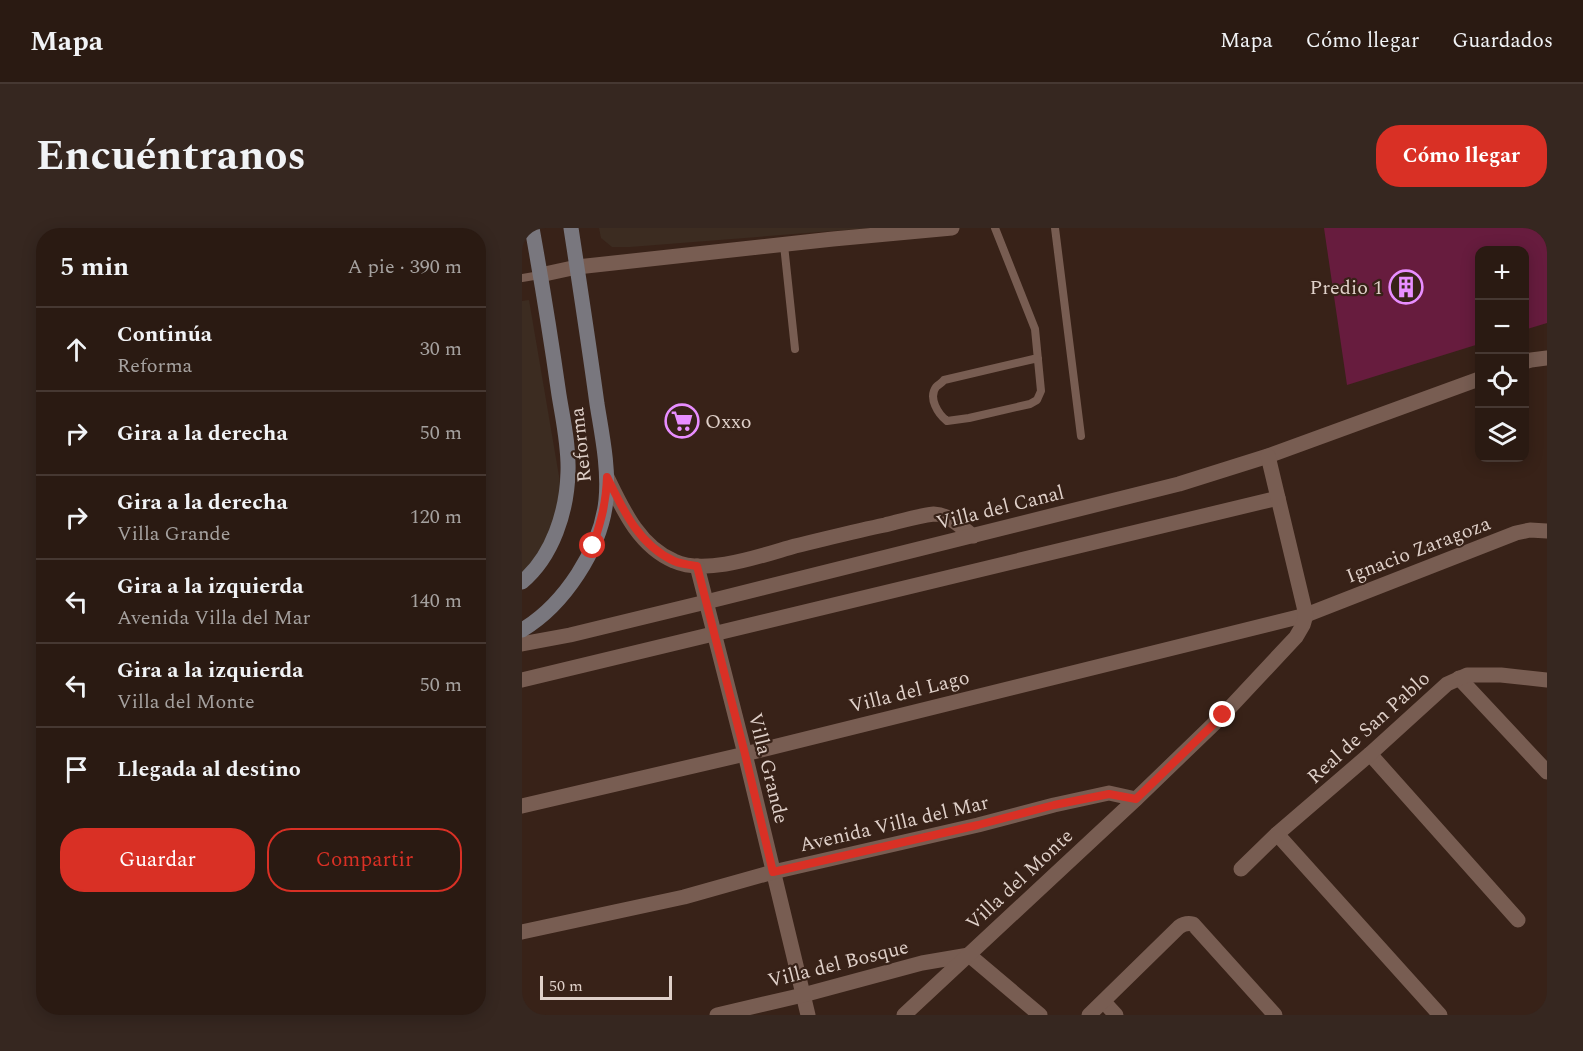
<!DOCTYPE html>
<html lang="es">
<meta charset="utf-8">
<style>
:root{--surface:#2a1a12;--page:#362720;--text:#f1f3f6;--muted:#a5a19f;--line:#463832;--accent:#d93025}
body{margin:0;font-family:Spectral,serif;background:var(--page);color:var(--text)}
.controls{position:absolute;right:18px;top:18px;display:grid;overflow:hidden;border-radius:12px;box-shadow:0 3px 15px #0003}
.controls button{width:54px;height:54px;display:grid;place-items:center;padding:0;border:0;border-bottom:2px solid var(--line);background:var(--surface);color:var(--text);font:30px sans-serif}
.scale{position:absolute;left:18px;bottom:15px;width:132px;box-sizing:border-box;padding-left:6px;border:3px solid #dfd0c9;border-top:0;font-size:16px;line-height:21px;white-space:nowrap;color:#dfd0c9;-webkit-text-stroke:4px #382218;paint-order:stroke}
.stop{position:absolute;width:18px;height:18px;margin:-14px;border:4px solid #d93025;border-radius:50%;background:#fff}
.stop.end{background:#d93025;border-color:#fff;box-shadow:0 2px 6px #0008}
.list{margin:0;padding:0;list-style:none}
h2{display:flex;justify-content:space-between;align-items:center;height:78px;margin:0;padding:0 24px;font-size:26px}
h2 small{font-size:20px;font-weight:400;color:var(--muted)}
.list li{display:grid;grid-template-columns:39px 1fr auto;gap:18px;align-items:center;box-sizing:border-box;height:84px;padding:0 24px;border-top:2px solid var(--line)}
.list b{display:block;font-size:22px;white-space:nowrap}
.list p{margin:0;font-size:20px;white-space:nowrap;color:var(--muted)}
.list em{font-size:20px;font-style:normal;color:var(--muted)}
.actions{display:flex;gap:12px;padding:18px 24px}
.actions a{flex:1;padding:14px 0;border:2px solid var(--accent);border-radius:24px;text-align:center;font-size:21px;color:var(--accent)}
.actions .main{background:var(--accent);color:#fff}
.icon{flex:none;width:33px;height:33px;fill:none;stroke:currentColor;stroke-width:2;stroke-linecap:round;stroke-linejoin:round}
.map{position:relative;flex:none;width:1025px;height:787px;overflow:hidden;border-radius:24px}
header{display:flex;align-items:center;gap:36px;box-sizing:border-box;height:84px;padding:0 30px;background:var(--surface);border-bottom:2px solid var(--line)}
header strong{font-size:28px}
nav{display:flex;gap:33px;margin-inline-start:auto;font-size:21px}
.intro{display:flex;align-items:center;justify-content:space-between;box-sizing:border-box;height:144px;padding:0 36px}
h1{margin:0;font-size:42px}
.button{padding:15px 27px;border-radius:24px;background:var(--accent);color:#fff;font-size:21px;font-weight:700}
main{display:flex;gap:36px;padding:0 36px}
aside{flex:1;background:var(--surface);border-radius:24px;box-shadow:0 3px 15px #0003}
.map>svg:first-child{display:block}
.medical{fill:#3c2c21}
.building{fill:#671c3e}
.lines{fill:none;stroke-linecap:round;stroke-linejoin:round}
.service{stroke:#785d52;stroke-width:8}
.minor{stroke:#785d52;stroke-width:15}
.secondary{stroke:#79777e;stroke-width:15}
.route{stroke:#d93025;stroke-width:8}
.labels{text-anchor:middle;stroke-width:4.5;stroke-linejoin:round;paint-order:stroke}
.poi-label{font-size:20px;fill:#dfd0c9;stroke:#382218;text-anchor:end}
.street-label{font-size:20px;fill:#dfd0c9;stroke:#382218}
</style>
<header>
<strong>Mapa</strong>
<nav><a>Mapa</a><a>Cómo llegar</a><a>Guardados</a></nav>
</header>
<div class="intro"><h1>Encuéntranos</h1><a class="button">Cómo llegar</a></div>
<main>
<aside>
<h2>5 min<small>A pie · 390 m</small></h2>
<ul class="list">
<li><svg class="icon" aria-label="ahead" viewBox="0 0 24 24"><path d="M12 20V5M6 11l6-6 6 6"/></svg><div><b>Continúa</b><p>Reforma</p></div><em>30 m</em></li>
<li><svg class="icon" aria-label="right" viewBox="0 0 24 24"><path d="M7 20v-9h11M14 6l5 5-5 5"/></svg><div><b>Gira a la derecha</b></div><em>50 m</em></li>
<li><svg class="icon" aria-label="right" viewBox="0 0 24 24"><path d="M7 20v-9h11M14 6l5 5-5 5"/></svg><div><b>Gira a la derecha</b><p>Villa Grande</p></div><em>120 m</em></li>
<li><svg class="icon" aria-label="left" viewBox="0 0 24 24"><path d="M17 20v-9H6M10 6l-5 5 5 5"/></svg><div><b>Gira a la izquierda</b><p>Avenida Villa del Mar</p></div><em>140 m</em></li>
<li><svg class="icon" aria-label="left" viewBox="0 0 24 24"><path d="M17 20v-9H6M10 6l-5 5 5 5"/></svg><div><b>Gira a la izquierda</b><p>Villa del Monte</p></div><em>50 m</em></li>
<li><svg class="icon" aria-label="arrive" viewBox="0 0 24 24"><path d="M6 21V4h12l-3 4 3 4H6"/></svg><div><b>Llegada al destino</b></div></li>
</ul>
<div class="actions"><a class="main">Guardar</a><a>Compartir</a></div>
</aside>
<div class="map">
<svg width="1025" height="787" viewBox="0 0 1025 787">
<rect width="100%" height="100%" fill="#382218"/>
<!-- medical -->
<g class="medical">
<polygon points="77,0 349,0 108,19 90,19 79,10"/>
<polygon points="7,72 38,254 34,289 13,334 0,346 0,73"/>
</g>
<!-- building -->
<polygon class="building" points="802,0 1025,0 1025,95 1002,102 1002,22 957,22 957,116 825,157"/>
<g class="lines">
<!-- service -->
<g class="service">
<path d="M473,0l40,101 6,62 -4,9 -7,4 -61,14 -22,3c-9,-7 -19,-23 -11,-34 3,-3 6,-4 8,-7l94,-22"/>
<polyline points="533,0 559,208"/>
<polyline points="262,17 273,121"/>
<polyline points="0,50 18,47"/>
</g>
<!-- minor -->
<g class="minor">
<polyline points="18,47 55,39 311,11 430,0"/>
<polyline points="1002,134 1009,132 1025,130"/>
<path d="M85,249c16,33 32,69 67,84 32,15 89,-6 121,-15 30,-7 60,-15 90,-21 16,-4 32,-9 49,-11 15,0 28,14 39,22"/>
<polyline points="175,338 223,526 286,787"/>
<polyline points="0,416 48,407 184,374 657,256 746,228 957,151"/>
<polyline points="937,450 1025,544"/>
<polyline points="0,452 756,270"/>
<polyline points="848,526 996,692"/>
<polyline points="0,578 223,526 784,387 994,305 1008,302 1025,303"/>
<polyline points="755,606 918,787"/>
<polyline points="719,641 755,606 848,526 925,456 945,447 979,447 1025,452"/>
<polyline points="0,704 162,669 251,644 456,597 532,577 587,565 614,571"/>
<polyline points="582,774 594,787"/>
<polyline points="195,787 281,767 400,735 447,727 518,787"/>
<polyline points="382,787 614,571 701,487 774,409 781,397 784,387 746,228"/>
<path d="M567,787l90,-88c4,-3 9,-4 14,-3l82,91"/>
</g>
<!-- secondary -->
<g class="secondary">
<path d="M0,354c31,-26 45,-71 46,-110 1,-26 -5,-52 -9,-77 -8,-56 -17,-112 -27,-167"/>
<path d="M0,402c42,-25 79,-81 84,-130 3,-32 -4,-65 -9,-96 -8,-59 -17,-117 -26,-176"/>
</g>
</g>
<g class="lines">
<!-- route -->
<path class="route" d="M71,318c8,-26 13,-41 14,-69 16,33 32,68 67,84 7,3 16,4 23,5l48,188 28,118 205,-47 76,-20 55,-11 27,5 87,-84"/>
</g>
<!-- icons -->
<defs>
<g id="building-ring" transform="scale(1.725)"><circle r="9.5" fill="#382218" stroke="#e88eff" stroke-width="1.5"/><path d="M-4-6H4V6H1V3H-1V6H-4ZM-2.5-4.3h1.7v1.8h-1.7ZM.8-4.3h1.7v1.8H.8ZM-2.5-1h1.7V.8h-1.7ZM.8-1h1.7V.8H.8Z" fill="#e88eff"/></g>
<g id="supermarket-ring" transform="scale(1.725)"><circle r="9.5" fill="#382218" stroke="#e88eff" stroke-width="1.5"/><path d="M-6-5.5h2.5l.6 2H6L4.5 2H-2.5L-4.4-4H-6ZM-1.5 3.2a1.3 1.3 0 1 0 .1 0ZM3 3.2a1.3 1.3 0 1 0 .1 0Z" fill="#e88eff"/></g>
</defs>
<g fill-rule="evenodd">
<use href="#building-ring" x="884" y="59"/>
<use href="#supermarket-ring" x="160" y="193"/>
</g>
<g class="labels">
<!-- poi labels -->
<g class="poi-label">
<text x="861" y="66">Predio 1</text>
<text x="183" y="200" text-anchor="start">Oxxo</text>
</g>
<!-- street labels -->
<g class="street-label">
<text transform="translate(58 217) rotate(-96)" y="7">Reforma</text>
<text transform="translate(478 279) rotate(-14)" y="7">Villa del Canal</text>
<text transform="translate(896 321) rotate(-21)" y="7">Ignacio Zaragoza</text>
<text transform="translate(387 463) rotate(-14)" y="7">Villa del Lago</text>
<text transform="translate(846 499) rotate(-42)" y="7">Real de San Pablo</text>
<text transform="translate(247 540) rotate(76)" y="7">Villa Grande</text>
<text transform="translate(372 595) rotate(-13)" y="7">Avenida Villa del Mar</text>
<text transform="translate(497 651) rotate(-43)" y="7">Villa del Monte</text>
<text transform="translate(316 735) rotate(-14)" y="7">Villa del Bosque</text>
</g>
</g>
</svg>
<div class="controls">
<button>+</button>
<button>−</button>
<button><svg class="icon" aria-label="locate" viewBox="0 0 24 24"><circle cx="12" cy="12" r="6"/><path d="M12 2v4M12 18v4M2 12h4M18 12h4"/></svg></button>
<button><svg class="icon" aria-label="layers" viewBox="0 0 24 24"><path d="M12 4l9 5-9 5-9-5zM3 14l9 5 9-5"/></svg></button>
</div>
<div class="scale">50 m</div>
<div class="stop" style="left:71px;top:318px"></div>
<div class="stop end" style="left:701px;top:487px"></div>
</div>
</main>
